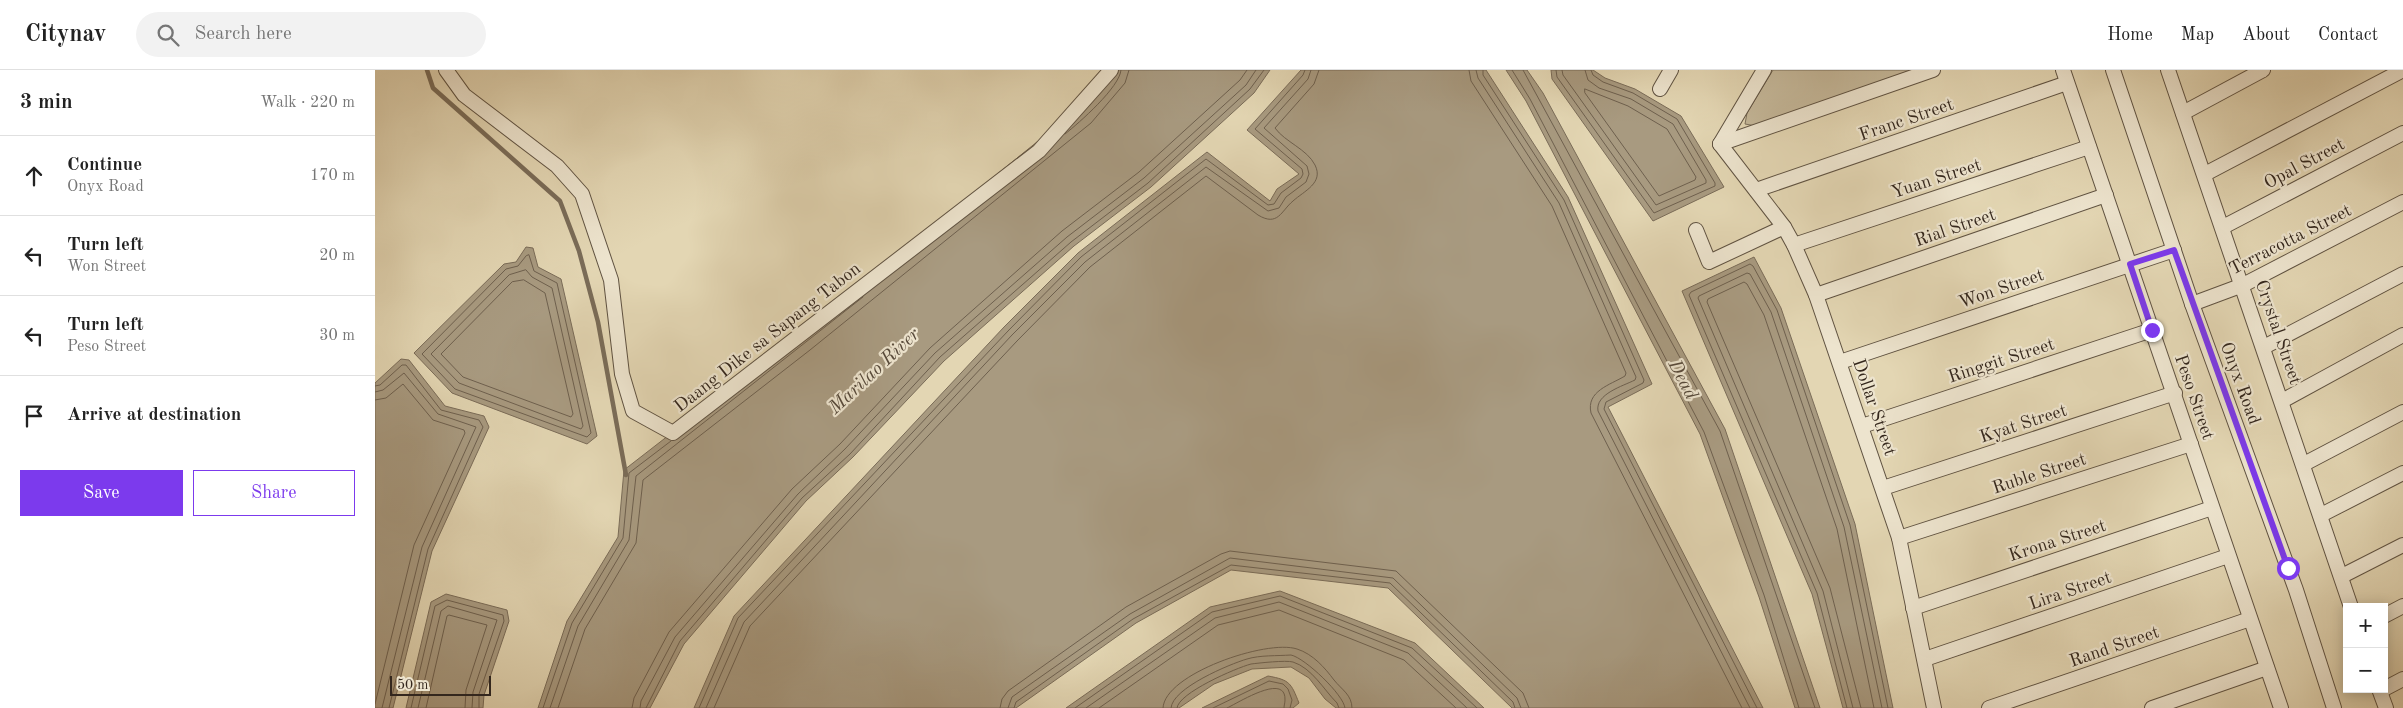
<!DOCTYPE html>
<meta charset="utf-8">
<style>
:root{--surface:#fff;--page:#f2f2f2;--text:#222;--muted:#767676;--line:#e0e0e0;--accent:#7c3aed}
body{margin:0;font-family:"Old Standard TT",serif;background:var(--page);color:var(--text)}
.controls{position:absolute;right:15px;bottom:15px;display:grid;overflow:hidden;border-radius:0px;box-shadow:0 2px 12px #0003}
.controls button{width:45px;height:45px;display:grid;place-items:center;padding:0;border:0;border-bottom:1px solid var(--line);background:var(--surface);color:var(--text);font:25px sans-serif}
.scale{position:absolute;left:15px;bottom:12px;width:101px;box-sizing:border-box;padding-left:5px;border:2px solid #34271d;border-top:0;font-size:14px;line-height:18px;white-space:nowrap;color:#34271d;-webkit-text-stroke:4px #ede4ce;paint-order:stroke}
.stop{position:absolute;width:15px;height:15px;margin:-11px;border:4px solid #7c3aed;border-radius:50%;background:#fff}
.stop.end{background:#7c3aed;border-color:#fff;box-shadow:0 1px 5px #0008}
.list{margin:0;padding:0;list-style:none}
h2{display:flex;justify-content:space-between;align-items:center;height:65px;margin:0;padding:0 20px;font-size:21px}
h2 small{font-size:16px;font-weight:400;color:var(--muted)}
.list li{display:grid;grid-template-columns:32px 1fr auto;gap:15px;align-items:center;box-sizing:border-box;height:80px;padding:0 20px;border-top:1px solid var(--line)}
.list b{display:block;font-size:19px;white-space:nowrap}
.list p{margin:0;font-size:16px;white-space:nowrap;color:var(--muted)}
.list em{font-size:16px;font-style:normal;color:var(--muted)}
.actions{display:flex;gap:10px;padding:15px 20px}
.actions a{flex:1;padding:11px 0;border:1px solid var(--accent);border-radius:0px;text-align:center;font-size:18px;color:var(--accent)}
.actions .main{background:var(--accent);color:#fff}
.icon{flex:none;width:28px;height:28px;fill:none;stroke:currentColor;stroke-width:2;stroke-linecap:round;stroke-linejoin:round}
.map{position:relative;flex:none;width:2028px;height:638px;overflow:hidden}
header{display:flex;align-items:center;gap:30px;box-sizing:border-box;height:70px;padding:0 25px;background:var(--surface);border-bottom:1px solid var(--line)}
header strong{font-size:24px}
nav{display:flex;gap:28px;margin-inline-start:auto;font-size:18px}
.search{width:350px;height:45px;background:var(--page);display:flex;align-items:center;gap:12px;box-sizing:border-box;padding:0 18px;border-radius:28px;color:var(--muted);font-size:19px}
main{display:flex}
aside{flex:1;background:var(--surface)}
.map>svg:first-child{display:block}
.green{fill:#c5b89a;stroke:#7c705c}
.water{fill:#a89a80;stroke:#7a6c58}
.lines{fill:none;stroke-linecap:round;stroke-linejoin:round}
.shore{stroke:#6e604e;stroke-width:1}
.stream{stroke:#7a6c58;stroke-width:4.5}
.street-casing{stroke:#605342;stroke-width:16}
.street{stroke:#ede4ce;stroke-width:14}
.route{stroke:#7c3aed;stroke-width:6}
.labels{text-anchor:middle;stroke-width:4.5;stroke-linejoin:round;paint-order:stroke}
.street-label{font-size:18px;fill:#34271d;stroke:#ede4ce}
.water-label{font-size:19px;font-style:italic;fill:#574a3b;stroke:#ede4ce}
</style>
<header>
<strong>Citynav</strong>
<div class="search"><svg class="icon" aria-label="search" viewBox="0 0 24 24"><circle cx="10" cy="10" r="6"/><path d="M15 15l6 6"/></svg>Search here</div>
<nav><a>Home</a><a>Map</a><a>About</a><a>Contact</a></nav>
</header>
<main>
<aside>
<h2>3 min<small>Walk · 220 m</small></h2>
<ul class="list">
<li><svg class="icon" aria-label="ahead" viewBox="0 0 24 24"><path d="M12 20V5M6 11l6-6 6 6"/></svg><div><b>Continue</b><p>Onyx Road</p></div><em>170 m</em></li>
<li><svg class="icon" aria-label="left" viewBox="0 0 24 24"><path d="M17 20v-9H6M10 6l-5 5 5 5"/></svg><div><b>Turn left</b><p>Won Street</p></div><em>20 m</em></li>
<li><svg class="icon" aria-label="left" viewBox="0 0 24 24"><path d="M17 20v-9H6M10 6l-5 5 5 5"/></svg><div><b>Turn left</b><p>Peso Street</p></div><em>30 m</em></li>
<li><svg class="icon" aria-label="arrive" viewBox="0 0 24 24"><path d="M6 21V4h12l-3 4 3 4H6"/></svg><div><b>Arrive at destination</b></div></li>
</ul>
<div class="actions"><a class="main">Save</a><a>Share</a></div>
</aside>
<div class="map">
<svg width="2028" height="638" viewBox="0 0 2028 638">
<rect width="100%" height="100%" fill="#e3d6b3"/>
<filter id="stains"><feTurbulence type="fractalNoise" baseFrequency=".004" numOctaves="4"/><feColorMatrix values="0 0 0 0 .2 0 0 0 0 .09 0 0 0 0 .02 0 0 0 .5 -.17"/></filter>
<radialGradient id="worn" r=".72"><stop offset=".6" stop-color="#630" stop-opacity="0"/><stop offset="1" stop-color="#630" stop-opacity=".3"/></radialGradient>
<!-- green -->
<polygon class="green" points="1398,0 1541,0 1381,56 1370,54 1372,43"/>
<!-- water -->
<g class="water">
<polygon points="736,0 895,0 879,23 776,117 699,176 569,291 478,387 431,431 309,574 275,638 163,638 192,551 243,467 249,400 423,265 704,38"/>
<polygon points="926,0 1111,0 1193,127 1277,314 1233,337 1388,638 1137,638 1013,518 856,500 761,553 641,638 319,638 359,546 629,257 703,183 832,82 895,131 902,119 924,104 872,60"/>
<polygon points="1131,0 1152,0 1168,23 1350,359 1445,638 1420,638 1384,527 1325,364 1151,31"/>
<polygon points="1176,0 1218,0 1230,8 1260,19 1306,46 1349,117 1278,151 1177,9"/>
<polygon points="151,177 158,178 163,197 186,209 222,366 212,374 77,323 39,283 129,194 141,192"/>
<polygon points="1379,187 1406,238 1480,454 1518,638 1468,638 1437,524 1307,221"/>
<polygon points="26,289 34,290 70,336 109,346 114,357 57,481 18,638 0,638 0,313"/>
<polygon points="905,521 1040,573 1109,638 961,638 950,629 934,608 916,597 877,599 839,614 804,638 691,638 835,537"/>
<polygon points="71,524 132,540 134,551 109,625 108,638 31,638 56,532"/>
<path d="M893,606c22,4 23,7 31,27l-6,5h-91z"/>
</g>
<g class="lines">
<!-- shore -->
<g class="shore">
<path d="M1094,0l2,11 81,125 74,167 -1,3c-15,9 -39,15 -34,37l151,295"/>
<path d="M1101,0l2,8 81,125 77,174 -1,3c-12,6 -40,14 -37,31l152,297"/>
<polyline points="1108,0 1108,5 1189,130 1269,310 1268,313 1231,332 1229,339 1382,638"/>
<polyline points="1137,0 1155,29 1329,362 1389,525 1424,638"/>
<polyline points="1148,0 1345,361 1440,638"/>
<polyline points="1181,0 1182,7 1279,143 1340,116 1340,113 1302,49 1258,23 1228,12 1218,5 1216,0"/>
<polyline points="1187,0 1188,5 1281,135 1331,113 1331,110 1298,54 1256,29 1224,18 1213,10 1210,0"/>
<polygon points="1210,19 1253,36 1292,59 1321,107 1320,110 1284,126 1210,23"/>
<path d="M690,64c14,-11 55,-47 56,-64"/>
<polygon points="154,185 159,201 182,213 216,363 212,367 80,319 47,284 131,199 143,196 151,186"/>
<polygon points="151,200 157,207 177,218 208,356 206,359 84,313 56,284 134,205"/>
<polygon points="149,210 170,223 198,344 196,347 88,307 66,284 137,212"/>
<polyline points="0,316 5,315 27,295 31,295 66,340 104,350 108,357 53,479 14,638"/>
<polyline points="0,322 8,320 29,303 63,344 101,357 47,477 7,638"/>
<polyline points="0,330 11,328 28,314 58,350 89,360 90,363 39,475 0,634"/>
<polyline points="36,638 60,536 72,530 128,545 129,551 104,624 104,638"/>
<polyline points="43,638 66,541 73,536 122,550 98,622 97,638"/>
<polyline points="51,638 72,546 74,545 112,555 91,620 90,638"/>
<polyline points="168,638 197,553 248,468 254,403 296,371"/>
<polyline points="175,638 203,556 254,470 261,406 488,227"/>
<polyline points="183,638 210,559 261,473 268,410 435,280 716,53 750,13 754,0"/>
<polyline points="257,638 259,628 294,562 417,419 465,374 555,278 687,161 764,102 865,10 872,0"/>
<polyline points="265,638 266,631 300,567 423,424 470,379 560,283 692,167 769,108 871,15 881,0"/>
<polyline points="271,638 305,571 427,428 475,384 565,287 696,172 773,113 875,19 889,0"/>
<polyline points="324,638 363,548 633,261 706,187 831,89 893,135 899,134 906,123 926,108 928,104 927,99 880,59 928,5 930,0"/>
<polyline points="331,638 369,552 637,265 710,192 831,97 893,141 904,138 911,127 931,112 934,104 932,96 889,58 933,9 936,0"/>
<path d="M339,638l36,-82 267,-285 73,-74 116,-91 52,39c20,12 23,-4 35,-14 11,-10 31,-18 22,-36 -8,-16 -30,-23 -40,-37l39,-44 5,-14"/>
<polyline points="625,638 627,629 633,621 751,537 846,484 855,481 1021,501 1148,623 1154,638"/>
<polyline points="633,638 637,627 755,544 855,488 1018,508 1142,628 1146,638"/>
<polyline points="639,638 641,632 758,549 856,495 1015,513 1138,632 1140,638"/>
<polyline points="700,638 837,542 905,526 1037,578 1102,638"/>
<polyline points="711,638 840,548 904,532 1033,583 1092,638"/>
<polyline points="724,638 843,555 904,540 1029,590 1081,638"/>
<path d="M788,638c1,-34 104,-69 134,-59 16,5 28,19 37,31 8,10 18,15 18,28"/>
<path d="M796,638c1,-20 59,-44 76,-49 13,-4 30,-3 44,-4 14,3 53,40 54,53"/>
<path d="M802,638c1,-15 59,-40 74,-44 8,-1 35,-4 42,-2 19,6 31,28 44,41l2,5"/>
<polyline points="838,638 894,611 908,614 913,619 917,630 915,638"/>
<path d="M852,638c11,-5 59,-36 58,-8 0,3 -1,5 -1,8"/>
<polyline points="1472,638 1442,523 1314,225 1316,222 1375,194 1378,196 1402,240 1475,455 1513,638"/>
<polyline points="1478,638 1448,521 1323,228 1324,226 1372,203 1375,204 1396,242 1469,457 1507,638"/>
<polyline points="1486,638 1455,518 1332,232 1333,229 1369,212 1372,214 1389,245 1462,459 1499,638"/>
</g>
<!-- stream -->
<polyline class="stream" points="52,0 58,18 185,131 204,181 223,252 251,405"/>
<!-- street casing -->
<g class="street-casing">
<g id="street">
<polyline points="71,0 89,25 182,96 207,124 236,210 247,304 258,341 298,363 664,81 736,0"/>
<polyline points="1688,0 1906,638"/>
<polyline points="1738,0 1817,234 1921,520 1959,638"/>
<polyline points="1793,0 1976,537"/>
<polyline points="1285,19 1296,0"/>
<polyline points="1808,43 1888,0"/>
<polyline points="1345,74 1409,157 1419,175 1441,225 1524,468 1559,638"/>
<polyline points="1345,74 1558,0"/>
<polyline points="1345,74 1389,0"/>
<polyline points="1830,104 2028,0"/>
<polyline points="1381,120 1692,13"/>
<polyline points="1848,157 2028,63"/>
<polyline points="1321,160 1334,192 1409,157"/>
<polyline points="1419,175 1714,77"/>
<polyline points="1441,225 1731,125"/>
<polyline points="1817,234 1868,215 2028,132"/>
<polyline points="1889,277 2028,204"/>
<polyline points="1465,292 1799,180"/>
<polyline points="1907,331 2028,265"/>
<polyline points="1487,356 1777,260"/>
<polyline points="1929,394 2028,342"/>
<polyline points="1508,418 1800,323"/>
<polyline points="1946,445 2028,403"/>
<polyline points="1524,468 1816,374"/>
<polyline points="1967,506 2028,475"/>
<polyline points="1538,538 1837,438"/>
<polyline points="2009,546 2028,536"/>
<polyline points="1550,589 1853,486"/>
<polyline points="2004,619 2011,638"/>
<polyline points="2009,619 2028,609"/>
<polyline points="1614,638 1875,549"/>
<polyline points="1777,638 1892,598"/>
</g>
</g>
<!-- street -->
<use href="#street" class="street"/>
</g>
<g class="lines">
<!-- route -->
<polyline class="route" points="1777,260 1755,194 1799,180 1913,498"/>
</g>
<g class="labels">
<!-- street labels -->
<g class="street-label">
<text transform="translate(1531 49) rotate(-19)" y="6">Franc Street</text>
<text transform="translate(1929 93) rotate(-28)" y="6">Opal Street</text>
<text transform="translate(1561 108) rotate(-18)" y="6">Yuan Street</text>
<text transform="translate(1580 157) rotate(-19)" y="6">Rial Street</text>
<text transform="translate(1915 169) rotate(-27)" y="6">Terracotta Street</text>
<text transform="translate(1626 218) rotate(-19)" y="6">Won Street</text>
<text transform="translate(1904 262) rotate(71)" y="6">Crystal Street</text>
<text transform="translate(392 267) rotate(-38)" y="6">Daang Dike sa Sapang Tabon</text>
<text transform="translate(1626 290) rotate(-18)" y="6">Ringgit Street</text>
<text transform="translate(1866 313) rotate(70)" y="6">Onyx Road</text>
<text transform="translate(1820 327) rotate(71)" y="6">Peso Street</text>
<text transform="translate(1500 337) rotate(71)" y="6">Dollar Street</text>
<text transform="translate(1648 353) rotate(-18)" y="6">Kyat Street</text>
<text transform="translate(1664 403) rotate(-18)" y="6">Ruble Street</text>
<text transform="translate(1682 470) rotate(-18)" y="6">Krona Street</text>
<text transform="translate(1695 520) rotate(-19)" y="6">Lira Street</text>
<text transform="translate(1739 576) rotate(-19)" y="6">Rand Street</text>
</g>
<!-- water labels -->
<g class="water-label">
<text transform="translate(498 300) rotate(-43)" y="7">Marilao River</text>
<text transform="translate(1309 309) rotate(62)" y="7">Dead</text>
</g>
</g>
<rect width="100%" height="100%" filter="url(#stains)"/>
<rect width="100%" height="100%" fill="url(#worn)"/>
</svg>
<div class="controls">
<button>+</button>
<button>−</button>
</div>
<div class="scale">50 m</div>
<div class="stop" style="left:1913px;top:498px"></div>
<div class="stop end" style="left:1777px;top:260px"></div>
</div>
</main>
